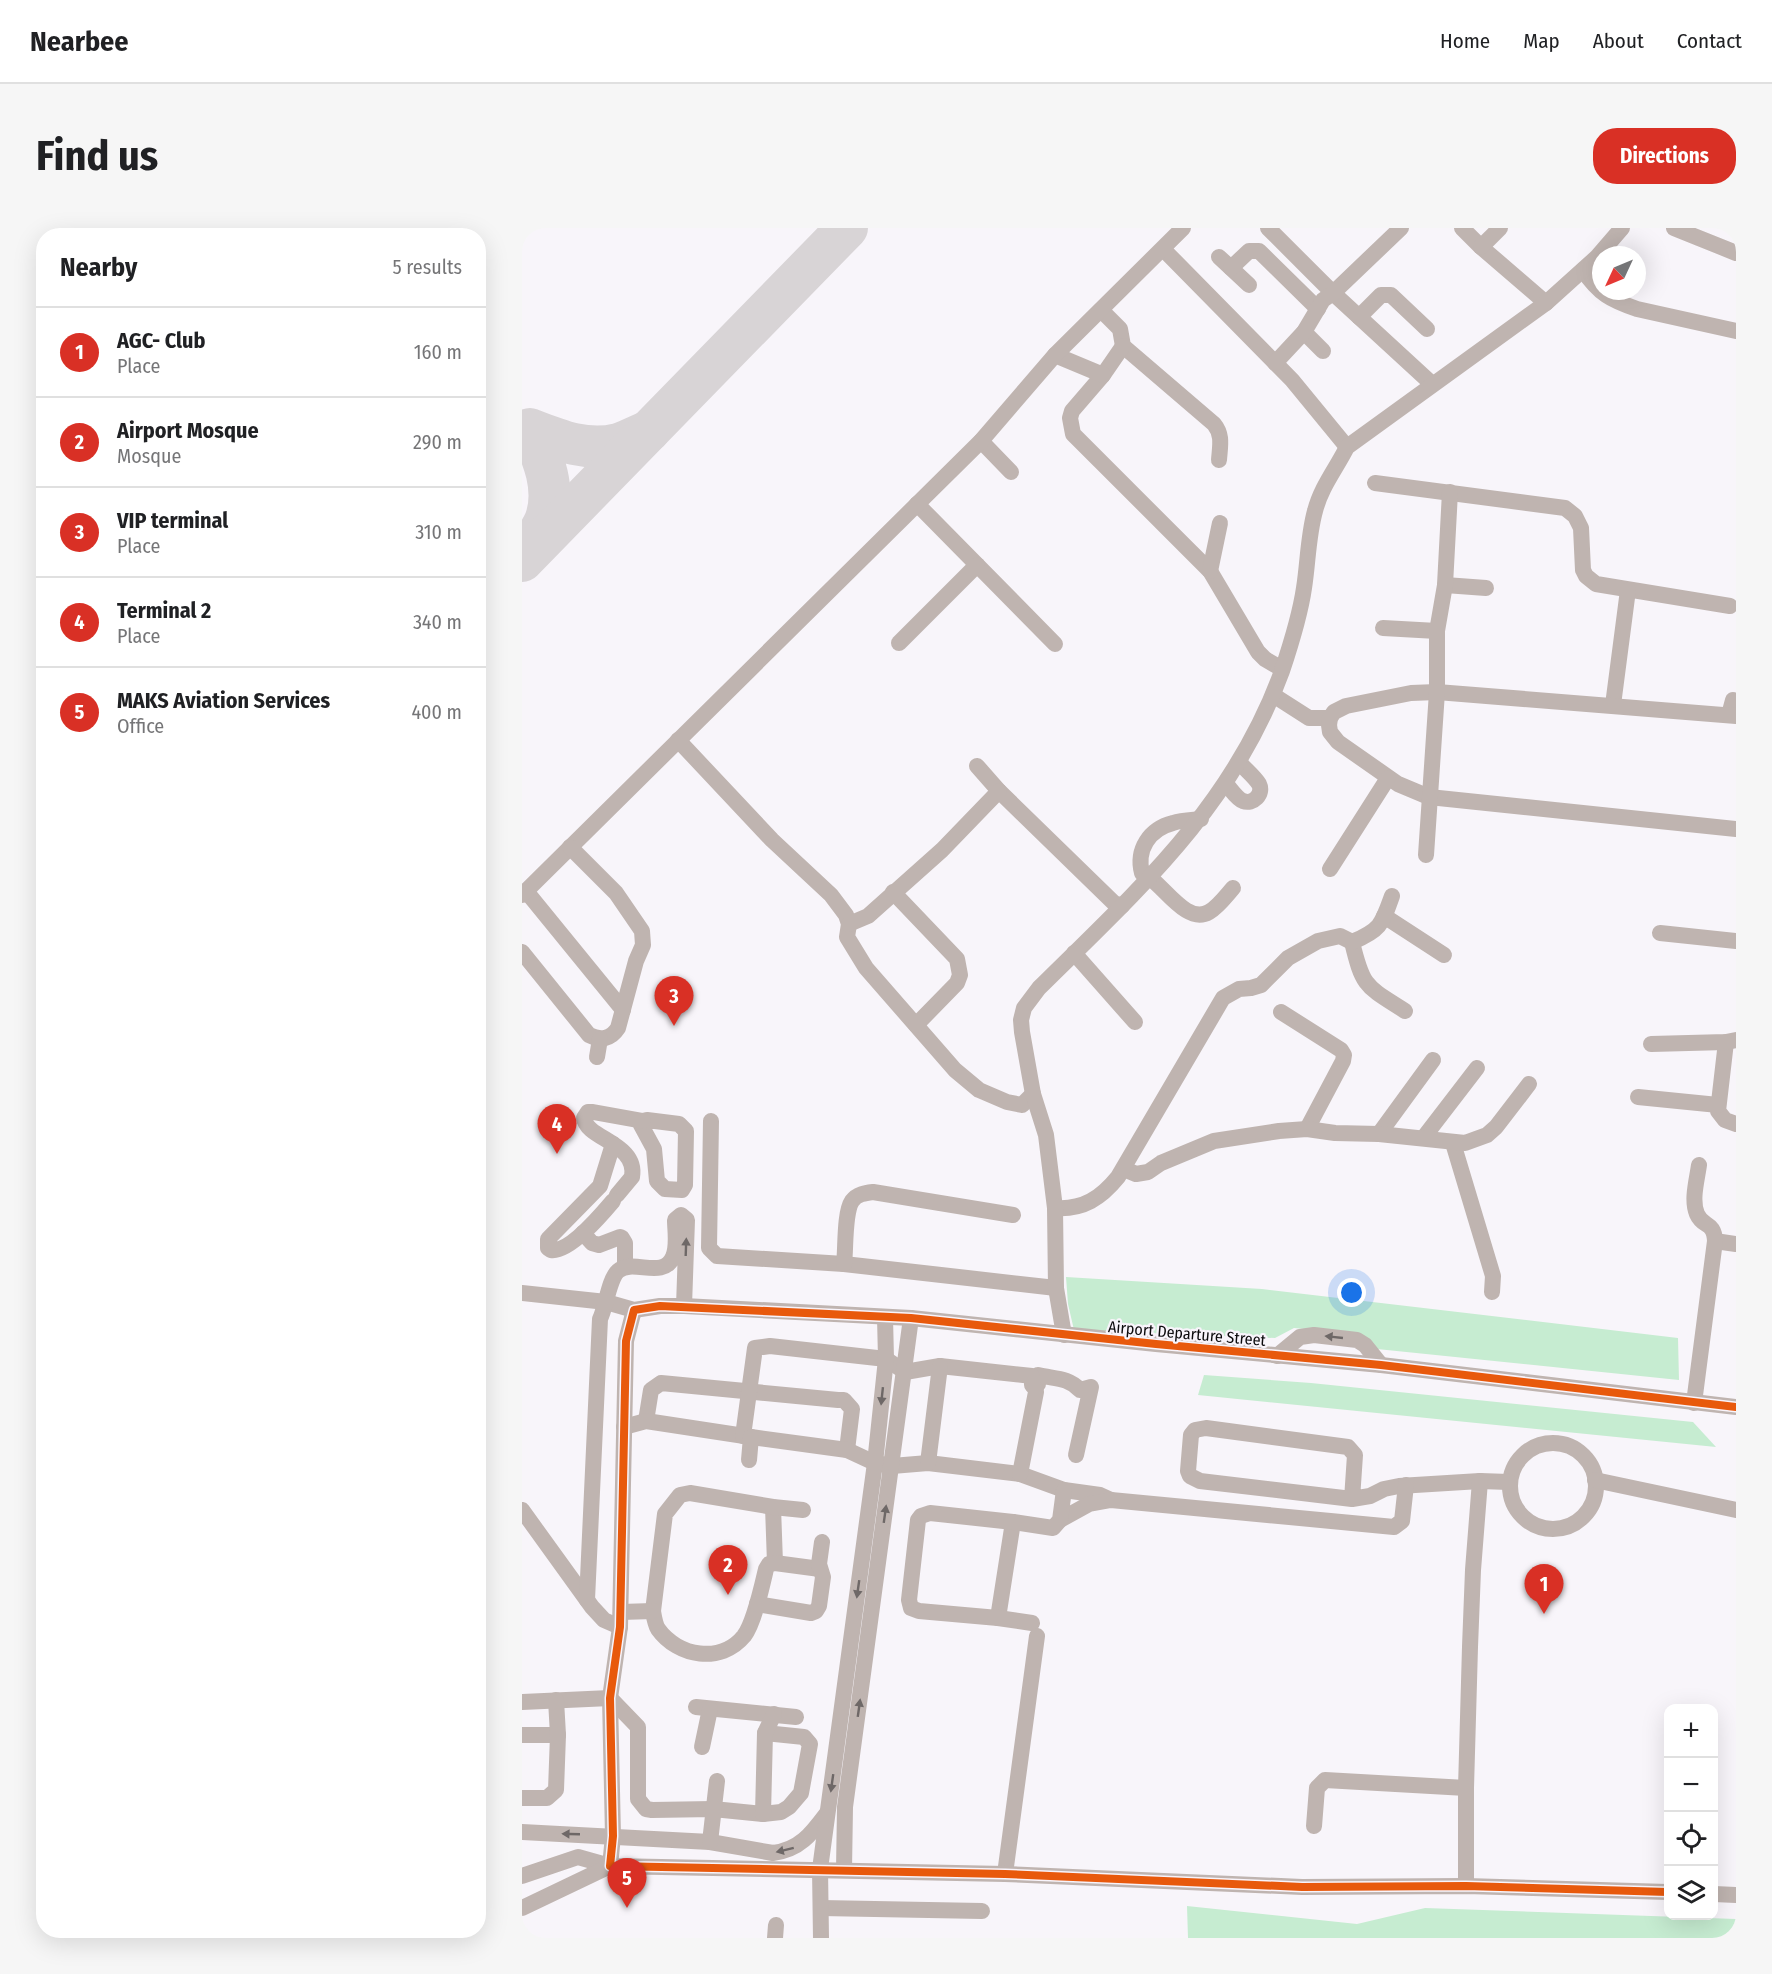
<!DOCTYPE html>
<meta charset="utf-8">
<style>
:root{--surface:#fff;--page:#f6f6f6;--text:#202124;--muted:#757577;--line:#e0e0e0;--accent:#d93025}
body{margin:0;font-family:"Fira Sans Condensed",sans-serif;background:var(--page);color:var(--text)}
.controls{position:absolute;right:18px;bottom:18px;display:grid;overflow:hidden;border-radius:12px;box-shadow:0 6px 24px #0002}
.controls button{width:54px;height:54px;display:grid;place-items:center;padding:0;border:0;border-bottom:2px solid var(--line);background:var(--surface);color:var(--text);font:30px sans-serif}
.compass{position:absolute;left:1070px;top:18px;width:54px;height:54px;border-radius:50%;background:var(--surface);box-shadow:0 6px 24px #0002;rotate:226deg}
.you{position:absolute;left:830px;top:1065px;width:21px;height:21px;margin:-15px;border:4px solid #fff;border-radius:50%;background:#1a73e8;box-shadow:0 0 0 9px #1a73e833}
.badge{display:grid;place-items:center;width:39px;height:39px;border-radius:50%;background:var(--accent);color:#fff;font-size:20px;font-weight:700}
.pin{position:absolute;translate:-50% -50px;filter:drop-shadow(0 2px 3px #0008)}
.pin::after{content:'';position:absolute;top:32px;width:21px;height:18px;background:inherit;clip-path:polygon(0 0,100% 0,50% 100%)}
.list{margin:0;padding:0;list-style:none}
h2{display:flex;justify-content:space-between;align-items:center;height:78px;margin:0;padding:0 24px;font-size:26px}
h2 small{font-size:20px;font-weight:400;color:var(--muted)}
.list li{display:grid;grid-template-columns:39px 1fr auto;gap:18px;align-items:center;box-sizing:border-box;height:90px;padding:0 24px;border-top:2px solid var(--line)}
.list b{display:block;font-size:22px;white-space:nowrap}
.list p{margin:0;font-size:20px;white-space:nowrap;color:var(--muted)}
.list em{font-size:20px;font-style:normal;color:var(--muted)}
.icon{flex:none;width:33px;height:33px;fill:none;stroke:currentColor;stroke-width:2;stroke-linecap:round;stroke-linejoin:round}
.map{position:relative;flex:none;width:1214px;height:1710px;overflow:hidden;border-radius:24px}
header{display:flex;align-items:center;gap:36px;box-sizing:border-box;height:84px;padding:0 30px;background:var(--surface);border-bottom:2px solid var(--line)}
header strong{font-size:28px}
nav{display:flex;gap:33px;margin-inline-start:auto;font-size:21px}
.intro{display:flex;align-items:center;justify-content:space-between;box-sizing:border-box;height:144px;padding:0 36px}
h1{margin:0;font-size:42px}
.button{padding:15px 27px;border-radius:24px;background:var(--accent);color:#fff;font-size:21px;font-weight:700}
main{display:flex;gap:36px;padding:0 36px}
aside{flex:1;background:var(--surface);border-radius:24px;box-shadow:0 6px 24px #0002}
.map>svg:first-child{display:block}
.green{fill:#c6ecd1}
.lines{fill:none;stroke-linecap:round;stroke-linejoin:round}
.taxiway{stroke:#d8d4d6;stroke-width:42}
.minor{stroke:#bfb4b0;stroke-width:16}
.cycleway-casing{stroke:#f8f4fb;stroke-width:11}
.cycleway{stroke:#e8590c;stroke-width:8}
.oneway{fill:#6e6867}
.labels{text-anchor:middle;stroke-width:4.5;stroke-linejoin:round;paint-order:stroke}
.street-label{font-size:16px;fill:#0c0b0d;stroke:#f8f4fb}
</style>
<header>
<strong>Nearbee</strong>
<nav><a>Home</a><a>Map</a><a>About</a><a>Contact</a></nav>
</header>
<div class="intro"><h1>Find us</h1><a class="button">Directions</a></div>
<main>
<aside>
<h2>Nearby<small>5 results</small></h2>
<ul class="list">
<li><span class="badge">1</span><div><b>AGC- Club</b><p>Place</p></div><em>160 m</em></li>
<li><span class="badge">2</span><div><b>Airport Mosque</b><p>Mosque</p></div><em>290 m</em></li>
<li><span class="badge">3</span><div><b>VIP terminal</b><p>Place</p></div><em>310 m</em></li>
<li><span class="badge">4</span><div><b>Terminal 2</b><p>Place</p></div><em>340 m</em></li>
<li><span class="badge">5</span><div><b>MAKS Aviation Services</b><p>Office</p></div><em>400 m</em></li>
</ul>
</aside>
<div class="map">
<svg width="1214" height="1710" viewBox="0 0 1214 1710">
<rect width="100%" height="100%" fill="#f8f5fa"/>
<!-- green -->
<g class="green">
<polygon points="544,1049 740,1061 1156,1110 1157,1152 855,1121 834,1106 772,1100 753,1110 552,1102 546,1076"/>
<polygon points="682,1147 789,1155 1171,1194 1194,1219 676,1167"/>
<polygon points="665,1678 835,1696 903,1680 1214,1691 1214,1710 666,1710"/>
</g>
<g class="lines">
<!-- taxiway -->
<g class="taxiway">
<path d="M9,319c4,-9 10,-17 14,-26 12,-31 -2,-64 -15,-92 28,11 57,23 88,15 10,-3 21,-9 31,-13"/>
<polyline points="0,333 325,0"/>
</g>
<!-- minor -->
<g class="minor">
<polyline points="746,0 811,65 910,156"/>
<polyline points="940,0 959,19 1024,75"/>
<polyline points="1152,0 1214,25"/>
<polyline points="959,19 978,0"/>
<polyline points="641,21 770,152 825,219"/>
<polyline points="697,29 727,57"/>
<polyline points="709,40 727,23 737,23 796,81"/>
<path d="M1061,42c16,24 28,30 54,39l99,22"/>
<path d="M579,82l19,19 3,17 91,78c9,11 6,22 5,36"/>
<polyline points="837,89 859,67 869,67 905,101"/>
<polyline points="782,104 801,123"/>
<polyline points="601,118 581,147 550,183 548,190 551,206 688,343 736,424 743,431 760,441"/>
<polyline points="533,127 581,147"/>
<polyline points="753,135 782,104 801,72 811,65 879,0"/>
<polyline points="459,213 489,244"/>
<polyline points="853,255 1043,280 1053,288 1059,300 1061,342 1064,348 1074,356 1208,378"/>
<polyline points="395,276 533,416"/>
<polyline points="688,343 698,295"/>
<polyline points="923,357 964,360"/>
<polyline points="861,400 915,403"/>
<polyline points="377,415 455,337"/>
<polyline points="751,467 787,490 808,490"/>
<polyline points="1091,477 1106,362"/>
<polyline points="1207,487 1211,472"/>
<polyline points="1214,488 915,464 889,465 824,478 812,484 808,490 807,497 808,504 816,514 876,556 907,569 1214,601"/>
<polyline points="156,512 250,612 309,667 324,687 327,696 325,709 344,740 433,842 457,862 485,874 500,877 511,866"/>
<polyline points="455,538 477,563 592,675 600,678"/>
<path d="M704,556c5,5 10,14 17,17 10,4 21,-7 16,-17 -4,-7 -14,-15 -20,-22"/>
<path d="M679,591c-9,1 -19,1 -28,4 -24,6 -37,27 -31,50 19,7 43,53 67,39 9,-5 17,-16 24,-24"/>
<polyline points="904,627 915,464 915,403 923,357 928,264"/>
<polyline points="808,641 866,550"/>
<polyline points="4,663 101,782"/>
<polyline points="371,664 435,731 438,747 435,755 394,797"/>
<polyline points="0,667 459,213 533,127 661,0"/>
<polyline points="862,688 922,727"/>
<polyline points="327,696 346,688 420,622 477,563"/>
<polyline points="1138,705 1214,713"/>
<path d="M830,714c11,46 14,44 53,69"/>
<path d="M0,724l67,83c12,6 22,4 29,-7l18,-67 7,-16 -1,-14 -26,-38 -46,-46"/>
<polyline points="552,725 613,794"/>
<polyline points="759,784 819,822 822,827 821,833 785,901"/>
<polyline points="1204,814 1196,883 1203,892 1214,896"/>
<polyline points="1129,816 1204,814 1214,812"/>
<polyline points="75,829 78,811"/>
<polyline points="1116,869 1196,877"/>
<polygon points="125,892 157,896 164,903 163,957 160,962 143,961 135,953 132,921 119,897 121,893"/>
<polyline points="189,893 187,1020 195,1028 322,1036 534,1060"/>
<polyline points="857,906 911,832"/>
<polyline points="902,909 955,840"/>
<polyline points="931,915 971,1048 970,1064"/>
<polyline points="602,941 614,946 626,944 639,935 692,913 757,903 785,901 813,905 857,906 943,915 965,907 974,899 1007,856"/>
<path d="M95,967l15,-18c6,-34 -46,-38 -48,-59l4,-6h5l50,9"/>
<path d="M91,973c-11,13 -44,52 -62,49l-3,-2v-9l52,-53 13,-42"/>
<path d="M533,980c28,2 46,-10 63,-31l105,-179 16,-9 12,-1 10,-3 27,-27 30,-17 22,-5 12,6c29,-12 30,-18 40,-46"/>
<polyline points="61,1005 70,1015 77,1017 98,1009 100,1010 103,1015 103,1039"/>
<polyline points="1193,1013 1214,1016"/>
<path d="M322,1036c2,-15 0,-51 8,-63 5,-7 13,-8 21,-9l140,23"/>
<polyline points="0,1065 84,1074 112,1082 138,1078 162,1078 389,1090 634,1116 859,1137 1214,1179"/>
<path d="M542,1107l-8,-47 -1,-80 -9,-73 -13,-41 -11,-62 -1,-12 3,-12 15,-20c99,-98 194,-182 243,-317 9,-27 18,-55 22,-83 4,-25 4,-52 11,-77 6,-24 21,-42 32,-64l199,-144 51,-46 25,-29"/>
<polyline points="755,1128 778,1109 792,1107 835,1112 843,1117 859,1137"/>
<path d="M513,1160l3,-4v-9c16,4 30,2 42,15l11,-3 -15,68"/>
<path d="M1172,1175l21,-162c-1,-20 -12,-13 -18,-27 -6,-14 0,-34 2,-49"/>
<polyline points="124,1193 129,1162 139,1155 316,1172 322,1172 330,1181 325,1222"/>
<polyline points="102,1199 124,1193 229,1209 325,1222 353,1235 370,1238 406,1235 498,1246 542,1262 578,1267 589,1272"/>
<polyline points="221,1208 233,1120 248,1118 364,1131 383,1144 418,1138 510,1148 510,1157 513,1160 514,1164 498,1246"/>
<circle cx="1031" cy="1258" r="43"/>
<polyline points="227,1232 229,1209"/>
<polyline points="406,1235 418,1138"/>
<polyline points="1073,1252 1214,1282"/>
<polyline points="830,1271 833,1227 826,1219 684,1200 673,1202 669,1207 666,1243 668,1248 678,1253 830,1271 848,1268 862,1261 877,1258 958,1253 987,1254"/>
<polyline points="251,1279 253,1335"/>
<polyline points="0,1282 70,1379 82,1392 98,1399"/>
<path d="M281,1282l-30,-3 -83,-14 -10,2 -15,19 -12,97c1,6 2,13 5,18 20,28 63,35 86,7 10,-13 18,-50 22,-67l3,-5 6,-1 45,6"/>
<polyline points="538,1292 567,1276 589,1272 872,1299 880,1293 884,1257"/>
<path d="M65,1372l13,-281c6,-12 9,-40 18,-48 15,-13 45,9 55,-14 5,-11 2,-26 2,-37l6,-5 6,5 -3,86"/>
<polyline points="235,1376 289,1385 294,1383 297,1378 301,1349 297,1336 300,1314"/>
<polyline points="99,1384 131,1383"/>
<polyline points="476,1390 491,1294"/>
<polyline points="510,1395 476,1390 397,1383 389,1380 387,1372 396,1292 399,1288 408,1285 491,1294 531,1300 538,1292 542,1262"/>
<polyline points="0,1474 88,1470 116,1499 116,1571 124,1581 130,1582 191,1581 241,1586 259,1584 267,1579 279,1565 288,1516 282,1509 243,1505"/>
<polyline points="174,1479 274,1489"/>
<polyline points="0,1507 36,1507"/>
<polyline points="180,1519 188,1481"/>
<polyline points="0,1570 25,1570 34,1562 36,1507 34,1472"/>
<polyline points="241,1586 243,1505 252,1486"/>
<polyline points="792,1598 795,1560 803,1552 944,1560"/>
<path d="M0,1604l188,10 63,11c27,-3 39,-20 54,-40"/>
<polyline points="188,1614 195,1553"/>
<polyline points="88,1638 91,1608 88,1470 98,1399 104,1113 112,1082"/>
<polyline points="322,1642 323,1579 389,1090"/>
<polyline points="483,1646 515,1408"/>
<polyline points="0,1648 56,1629 88,1638 483,1646 780,1659 944,1658 1146,1664"/>
<polyline points="944,1658 944,1560 948,1419 951,1342 958,1253"/>
<polyline points="1192,1666 1214,1667"/>
<polyline points="0,1680 88,1638"/>
<polyline points="299,1680 460,1683"/>
<polyline points="253,1710 254,1697"/>
<polyline points="299,1710 298,1641 353,1235 364,1131 363,1089"/>
</g>
<!-- cycleway casing -->
<g class="cycleway-casing">
<polyline id="cycleway" points="1146,1664 944,1658 780,1659 483,1646 88,1638 91,1608 88,1470 98,1399 104,1113 112,1082 138,1078 389,1090 634,1116 859,1137 1214,1179"/>
</g>
<!-- cycleway -->
<use href="#cycleway" class="cycleway"/>
</g>
<!-- one-way arrows -->
<defs><path id="oneway-solid" d="M-6-.8H1V-3.2L6.5 0L1 3.2V.8H-6Z" transform="scale(1.5)"/></defs>
<g class="oneway">
<use href="#oneway-solid" transform="translate(164 1019) rotate(-88)"/>
<use href="#oneway-solid" transform="translate(812 1109) rotate(-174)"/>
<use href="#oneway-solid" transform="translate(360 1168) rotate(96)"/>
<use href="#oneway-solid" transform="translate(363 1286) rotate(-82)"/>
<use href="#oneway-solid" transform="translate(336 1361) rotate(98)"/>
<use href="#oneway-solid" transform="translate(337 1480) rotate(-82)"/>
<use href="#oneway-solid" transform="translate(310 1555) rotate(98)"/>
<use href="#oneway-solid" transform="translate(49 1606) rotate(-178)"/>
<use href="#oneway-solid" transform="translate(263 1622) rotate(166)"/>
</g>
<g class="labels">
<!-- street labels -->
<g class="street-label">
<text transform="translate(665 1105) rotate(5)" y="6">Airport Departure Street</text>
</g>
</g>
</svg>
<div class="controls">
<button>+</button>
<button>−</button>
<button><svg class="icon" aria-label="locate" viewBox="0 0 24 24"><circle cx="12" cy="12" r="6"/><path d="M12 2v4M12 18v4M2 12h4M18 12h4"/></svg></button>
<button><svg class="icon" aria-label="layers" viewBox="0 0 24 24"><path d="M12 4l9 5-9 5-9-5zM3 14l9 5 9-5"/></svg></button>
</div>
<svg class="compass" viewBox="-18 -18 36 36"><path d="M0-13l5 13h-10z" fill="#e53935"/><path d="M0 13l5-13h-10z" fill="#757577"/></svg>
<div class="you"></div>
<div class="pin badge" style="left:1022px;top:1386px">1</div>
<div class="pin badge" style="left:206px;top:1367px">2</div>
<div class="pin badge" style="left:152px;top:798px">3</div>
<div class="pin badge" style="left:35px;top:926px">4</div>
<div class="pin badge" style="left:105px;top:1680px">5</div>
</div>
</main>
